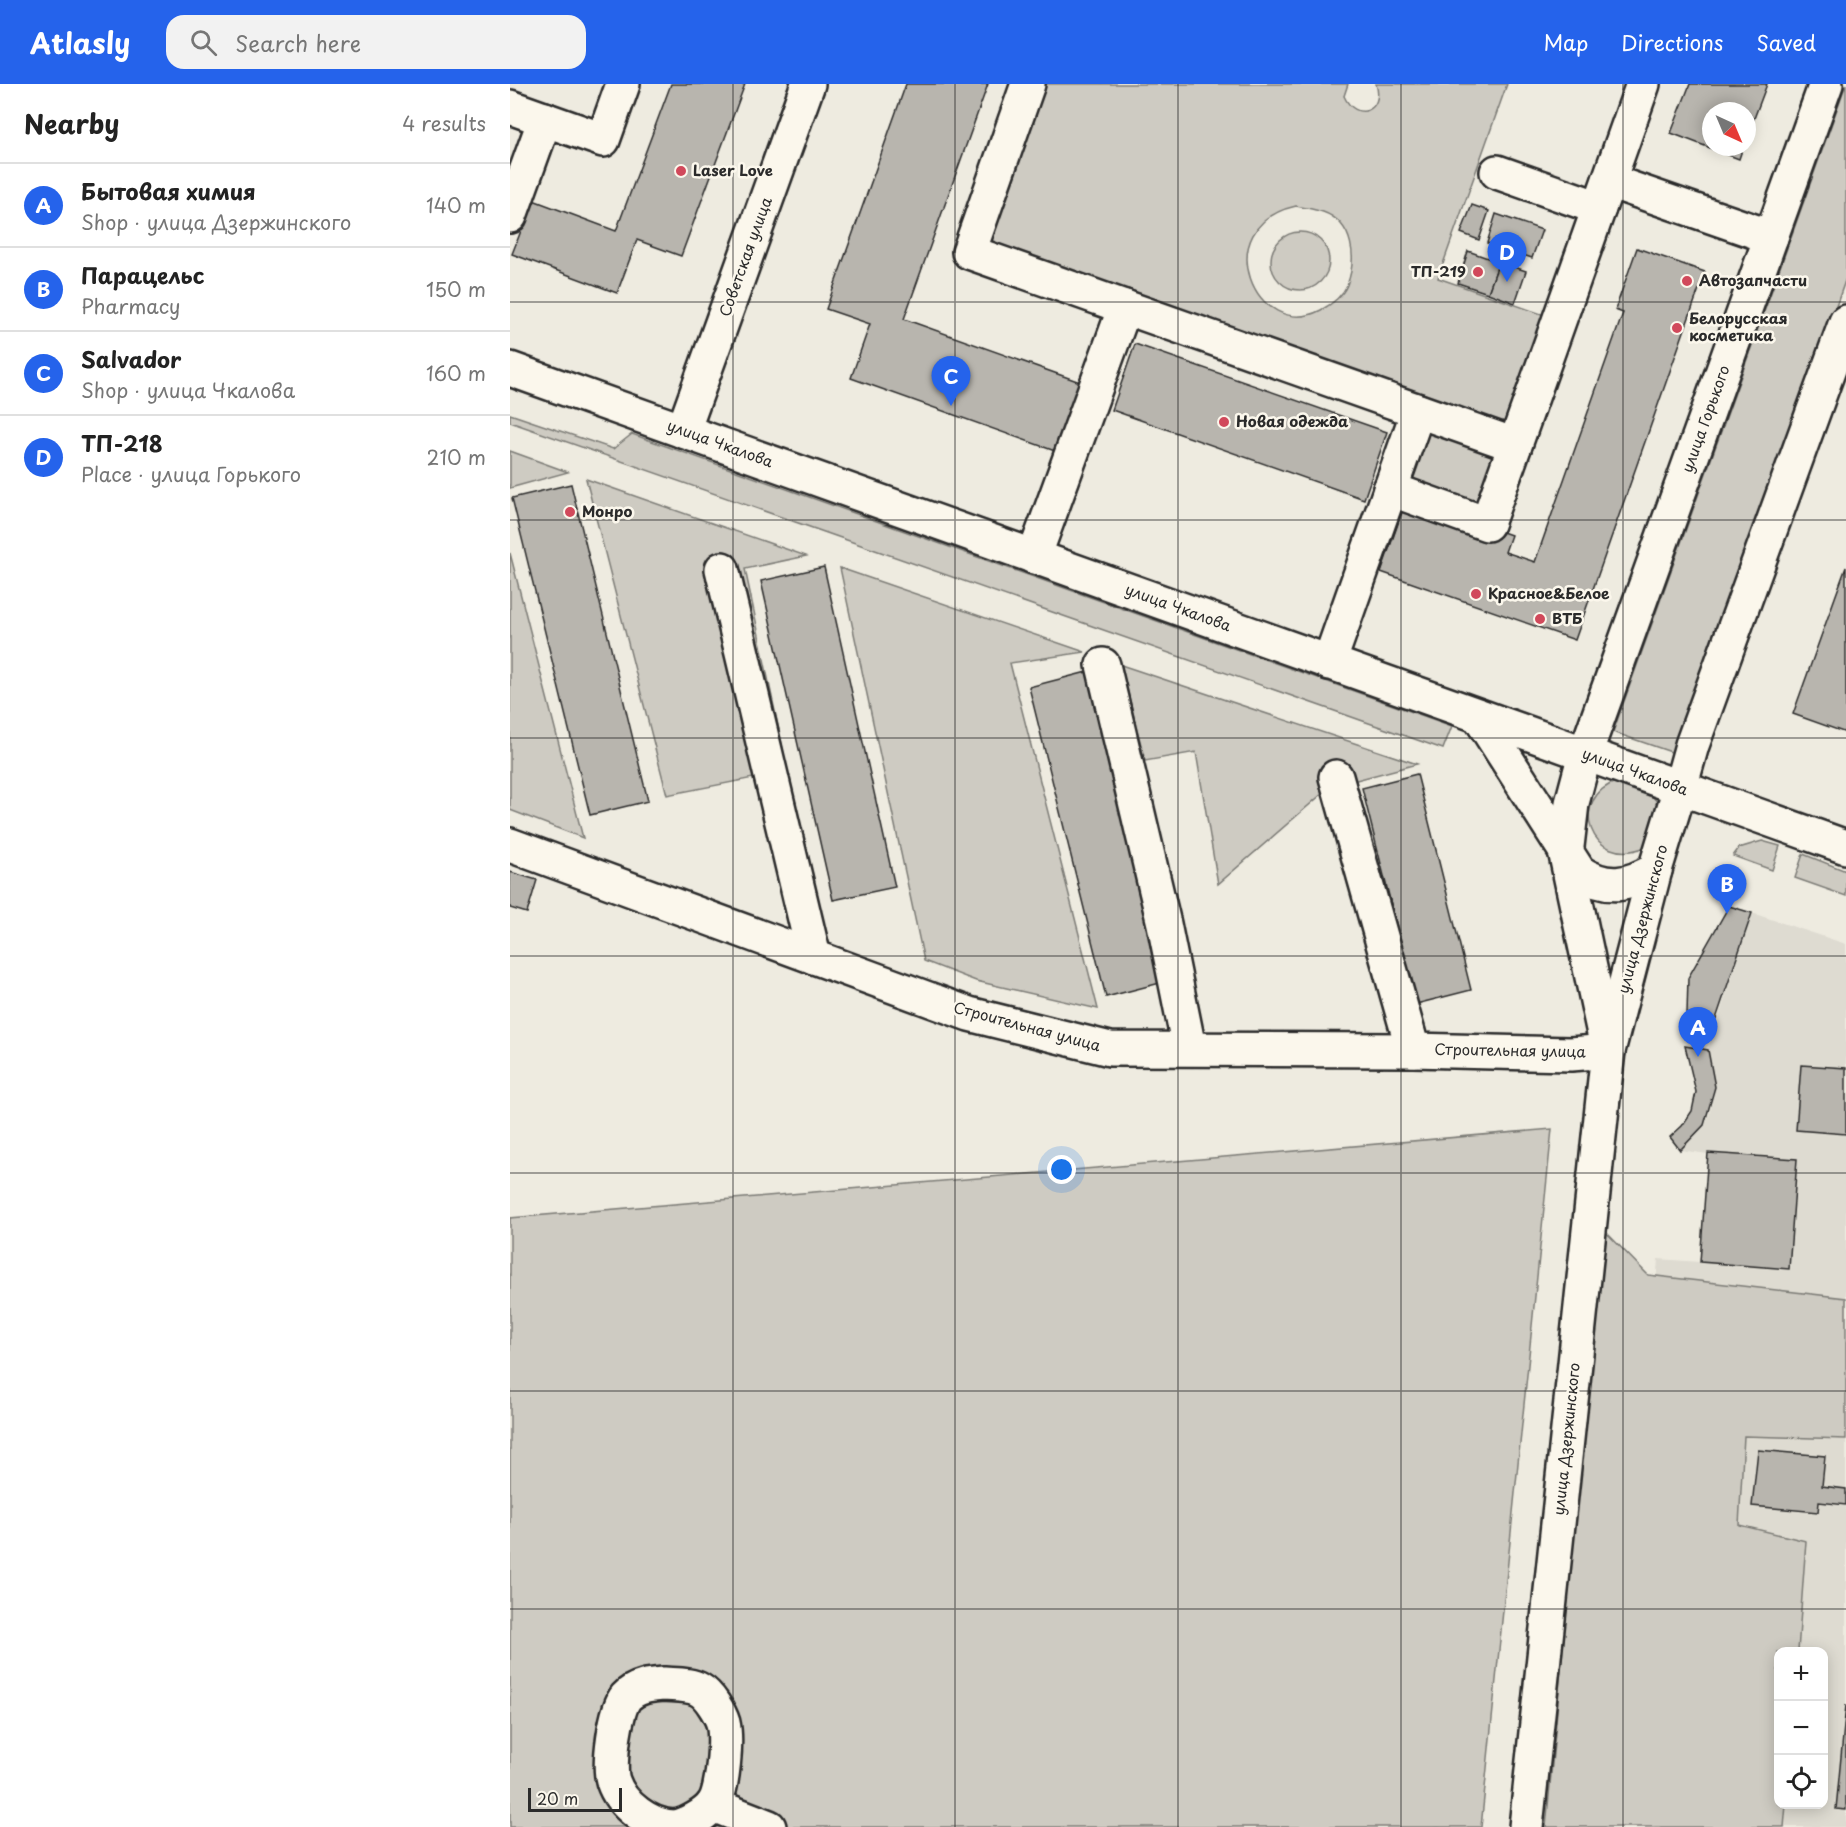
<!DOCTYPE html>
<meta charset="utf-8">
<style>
:root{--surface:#fff;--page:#f2f2f2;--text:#222;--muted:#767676;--line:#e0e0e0;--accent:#2563eb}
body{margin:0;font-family:"Playpen Sans",sans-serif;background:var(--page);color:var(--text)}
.controls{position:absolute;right:18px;bottom:18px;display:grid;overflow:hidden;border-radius:12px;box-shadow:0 3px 15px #0003}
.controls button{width:54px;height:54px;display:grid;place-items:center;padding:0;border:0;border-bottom:2px solid var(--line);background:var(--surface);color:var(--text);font:30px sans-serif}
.compass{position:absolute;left:1192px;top:18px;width:54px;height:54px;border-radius:50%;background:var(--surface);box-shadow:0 3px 15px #0003;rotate:136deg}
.scale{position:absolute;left:18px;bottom:15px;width:94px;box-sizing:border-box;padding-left:6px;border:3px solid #2b2b2b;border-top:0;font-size:16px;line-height:21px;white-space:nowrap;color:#2b2b2b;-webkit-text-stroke:4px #fbf7ec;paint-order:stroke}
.you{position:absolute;left:552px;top:1086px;width:21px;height:21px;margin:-15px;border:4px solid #fff;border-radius:50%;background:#1a73e8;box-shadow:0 0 0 9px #1a73e833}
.badge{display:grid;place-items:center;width:39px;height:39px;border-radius:50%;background:var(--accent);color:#fff;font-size:20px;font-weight:700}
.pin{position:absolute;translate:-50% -50px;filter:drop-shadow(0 2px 3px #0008)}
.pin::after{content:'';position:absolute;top:32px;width:21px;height:18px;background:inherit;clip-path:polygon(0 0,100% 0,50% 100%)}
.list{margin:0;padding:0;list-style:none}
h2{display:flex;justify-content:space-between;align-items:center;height:78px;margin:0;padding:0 24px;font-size:26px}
h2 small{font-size:20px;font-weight:400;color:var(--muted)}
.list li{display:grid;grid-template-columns:39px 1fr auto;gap:18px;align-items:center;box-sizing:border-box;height:84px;padding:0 24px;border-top:2px solid var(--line)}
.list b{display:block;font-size:22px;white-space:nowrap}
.list p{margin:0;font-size:20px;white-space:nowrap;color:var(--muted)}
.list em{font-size:20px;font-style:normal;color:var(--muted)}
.icon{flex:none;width:33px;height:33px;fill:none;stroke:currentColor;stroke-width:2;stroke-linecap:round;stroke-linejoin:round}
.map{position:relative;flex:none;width:1336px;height:1743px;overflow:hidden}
header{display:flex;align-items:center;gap:36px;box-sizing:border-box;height:84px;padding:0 30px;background:var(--accent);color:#fff}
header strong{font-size:28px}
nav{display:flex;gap:33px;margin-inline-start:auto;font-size:21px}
.search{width:420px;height:54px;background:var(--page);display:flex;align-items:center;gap:15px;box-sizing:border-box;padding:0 21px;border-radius:18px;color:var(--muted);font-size:22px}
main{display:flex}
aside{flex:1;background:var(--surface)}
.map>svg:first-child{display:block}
.built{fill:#dedbd1;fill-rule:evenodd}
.green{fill:#cecbc2;stroke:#7c7b76;stroke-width:1.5;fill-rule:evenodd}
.building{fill:#b8b5ae;stroke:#2b2b2b;stroke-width:1.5}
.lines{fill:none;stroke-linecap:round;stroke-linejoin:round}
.minor-casing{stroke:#2b2b2b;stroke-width:38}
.major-casing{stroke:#2b2b2b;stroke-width:38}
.minor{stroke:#fbf7ec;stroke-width:33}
.major{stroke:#fbf7ec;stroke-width:33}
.grid{fill:none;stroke:#2b2b2b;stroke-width:1.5;stroke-opacity:0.55}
.poi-dot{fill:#d1495b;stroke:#fbf7ec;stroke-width:2}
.labels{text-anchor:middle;stroke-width:5;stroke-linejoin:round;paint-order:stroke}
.poi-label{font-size:15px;font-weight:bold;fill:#2b2b2b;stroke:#fbf7ec;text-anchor:start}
.street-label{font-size:15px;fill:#2b2b2b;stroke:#fbf7ec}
</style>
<header>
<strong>Atlasly</strong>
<div class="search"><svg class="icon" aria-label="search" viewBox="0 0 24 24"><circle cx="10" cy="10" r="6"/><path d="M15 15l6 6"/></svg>Search here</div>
<nav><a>Map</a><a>Directions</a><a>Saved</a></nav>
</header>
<main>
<aside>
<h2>Nearby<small>4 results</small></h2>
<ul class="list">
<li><span class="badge">A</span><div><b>Бытовая химия</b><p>Shop · улица Дзержинского</p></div><em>140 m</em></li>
<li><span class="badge">B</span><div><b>Парацельс</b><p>Pharmacy</p></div><em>150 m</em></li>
<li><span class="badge">C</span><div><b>Salvador</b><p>Shop · улица Чкалова</p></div><em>160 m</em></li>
<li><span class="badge">D</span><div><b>ТП-218</b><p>Place · улица Горького</p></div><em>210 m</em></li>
</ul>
</aside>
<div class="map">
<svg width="1336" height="1743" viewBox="0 0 1336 1743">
<rect width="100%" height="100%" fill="#eeebe0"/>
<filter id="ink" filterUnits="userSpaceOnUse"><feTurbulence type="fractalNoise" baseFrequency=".0167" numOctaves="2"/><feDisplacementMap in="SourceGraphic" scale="12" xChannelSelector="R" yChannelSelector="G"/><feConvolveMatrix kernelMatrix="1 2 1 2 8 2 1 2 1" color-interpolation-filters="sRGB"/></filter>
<g filter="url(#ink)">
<!-- built -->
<path class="built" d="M1242,829l94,31v883h-233l45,-568 42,3 8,-108 -28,-4 24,-25 5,-10 6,-28 -7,-37zM1268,1568h46v152h-46z"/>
<!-- green -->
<g class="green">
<path d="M531,0h307l-4,12c12,27 41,15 32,-12h131l-69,194 115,40 -69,195 -82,-29 29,-81 -447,-159zM786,122c9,2 18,3 27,6 31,11 34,47 24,73 -5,12 -15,19 -26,25 -65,34 -115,-84 -25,-104z"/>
<polygon points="1336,0 1336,194 1167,670 1103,648"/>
<circle cx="790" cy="177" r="29"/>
<polygon points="0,330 103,365 122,350 942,642 933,665 0,338"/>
<polygon points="0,367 58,388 0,404"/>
<polygon points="76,395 296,472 235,485 309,836 248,693 157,711"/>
<polygon points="0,469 73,754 0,726"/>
<polygon points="330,484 575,568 500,579 588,925 466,897 414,877"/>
<polygon points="611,581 907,680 820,703 708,800 686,668 635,677"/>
<path d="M1108,697l27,5 15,20 -15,41c-55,23 -79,-49 -27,-66z"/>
<polygon points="1252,757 1270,762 1262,786 1223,772 1229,764"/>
<polygon points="1293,770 1336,787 1336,812 1285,794"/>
<polygon points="1042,1045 971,1743 0,1743 0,1134"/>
<polygon points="1093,1145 1138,1191 1336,1214 1336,1355 1234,1352 1229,1441 1296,1457 1288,1567 1268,1568 1268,1720 1276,1721 1274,1743 1036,1743"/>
</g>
<!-- building -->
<g class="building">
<polygon points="161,0 235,0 171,172 127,156 107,209 2,170 23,116 106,147"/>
<polygon points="396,0 478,0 394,235 570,298 545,367 341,294 360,240 316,225"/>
<polygon points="1180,0 1257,0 1237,53 1237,27 1201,27 1201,63 1233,63 1229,75 1161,49"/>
<polygon points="962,121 979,127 969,156 951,149"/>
<polygon points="986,130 1032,146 1022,174 977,159"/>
<polygon points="1127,164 1195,188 1065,556 871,488 897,414 1001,451 995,468 1025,478 1113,229 1105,226"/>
<polygon points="958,167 989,178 978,209 948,199"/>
<polygon points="989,178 1016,187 1005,219 978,209"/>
<polygon points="625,260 877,348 854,415 602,326"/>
<polygon points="61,400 138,717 80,731 2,414"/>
<polygon points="314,483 385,803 323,816 251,497"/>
<polygon points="1336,483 1336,649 1283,630"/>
<polygon points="577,588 654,898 596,913 519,603"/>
<polygon points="907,690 961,906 906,920 852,704"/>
<polygon points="0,788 27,796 17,829 0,824"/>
<polygon points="1219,822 1242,829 1206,935 1177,930 1178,894"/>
<polygon points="1175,962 1198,966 1205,1003 1194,1041 1170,1066 1160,1053 1172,1042 1182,1027 1186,1008"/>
<polygon points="1291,981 1336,984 1336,1050 1286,1046"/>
<polygon points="1198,1069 1287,1075 1279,1185 1190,1178"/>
<polygon points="1248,1366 1315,1372 1312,1402 1336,1405 1336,1421 1309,1418 1308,1428 1242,1422"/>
<polygon points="1336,1621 1336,1726 1326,1725"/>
</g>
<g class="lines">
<!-- minor casing -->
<g class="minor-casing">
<g id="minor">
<polyline points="518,0 459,168 1005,361 1133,0"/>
<polyline points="0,23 93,56 113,0"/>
<polyline points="987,88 1089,124"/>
<polyline points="1099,97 1261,153"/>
<polyline points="0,132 35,35"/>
<polyline points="173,347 298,0"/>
<polyline points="880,405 977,440 1005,361"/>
<polyline points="524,473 615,223"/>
<polyline points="212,485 304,873"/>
<polyline points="819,579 908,327"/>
<polyline points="593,581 654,840 679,964"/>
<polyline points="1075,670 1316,0"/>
<polyline points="826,693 903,966"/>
<polyline points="1170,704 1182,661 1336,238"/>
<polyline points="0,761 459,930 600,965 903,966 1061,970 1098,967"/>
<path d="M154,1600c12,1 26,0 36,6 9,5 20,23 23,33 4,16 0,67 -9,80 -7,11 -27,22 -39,24 -26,0 -54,-22 -62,-46 -5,-16 2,-71 13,-84 10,-11 25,-12 38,-13z"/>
<polyline points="203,1721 259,1743"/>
</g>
</g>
<!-- major casing -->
<g class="major-casing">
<g id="major">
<polyline points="0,285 1336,763"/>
<path d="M969,632l100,156c28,18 49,14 76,-2"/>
<polyline points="1075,670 1062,719 1056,771 1096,959"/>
<polyline points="1016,1743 1098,967 1145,786 1170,704"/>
</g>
</g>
<!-- minor -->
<use href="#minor" class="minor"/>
<!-- major -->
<use href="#major" class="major"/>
</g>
</g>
<!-- grid -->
<path class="grid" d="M223,0v1743M445,0v1743M668,0v1743M891,0v1743M1113,0v1743M0,218h1336M0,436h1336M0,654h1336M0,872h1336M0,1089h1336M0,1307h1336M0,1525h1336"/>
<!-- markers -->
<g class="poi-dot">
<circle cx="171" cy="87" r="6"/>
<circle cx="968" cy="188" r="6"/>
<circle cx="1177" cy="197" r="6"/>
<circle cx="1167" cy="244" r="6"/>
<circle cx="714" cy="338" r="6"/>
<circle cx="60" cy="428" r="6"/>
<circle cx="966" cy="510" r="6"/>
<circle cx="1030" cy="535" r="6"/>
</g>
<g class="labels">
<!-- poi labels -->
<g class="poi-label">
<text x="183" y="92">Laser Love</text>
<text x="956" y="193" text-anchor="end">ТП-219</text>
<text x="1189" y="202">Автозапчасти</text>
<text x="1179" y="240">Белорусская<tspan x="1179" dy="17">косметика</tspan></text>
<text x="726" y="343">Новая одежда</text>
<text x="72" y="433">Монро</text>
<text x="978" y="515">Красное&amp;Белое</text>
<text x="1042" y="540">ВТБ</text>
</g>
<!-- street labels -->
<g class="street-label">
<text transform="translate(236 173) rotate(-70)" y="5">Советская улица</text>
<text transform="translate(1196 335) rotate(-70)" y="5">улица Горького</text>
<text transform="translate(210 360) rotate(20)" y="5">улица Чкалова</text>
<text transform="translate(668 524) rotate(20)" y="5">улица Чкалова</text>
<text transform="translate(1125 688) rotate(20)" y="5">улица Чкалова</text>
<text transform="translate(1133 835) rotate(-75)" y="5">улица Дзержинского</text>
<text transform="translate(517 943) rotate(15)" y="5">Строительная улица</text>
<text transform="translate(1000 967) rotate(1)" y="5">Строительная улица</text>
<text transform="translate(1057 1355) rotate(-84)" y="5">улица Дзержинского</text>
</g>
</g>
</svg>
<div class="controls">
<button>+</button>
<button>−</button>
<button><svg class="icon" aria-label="locate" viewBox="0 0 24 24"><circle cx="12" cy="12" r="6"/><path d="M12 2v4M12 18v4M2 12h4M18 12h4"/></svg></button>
</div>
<svg class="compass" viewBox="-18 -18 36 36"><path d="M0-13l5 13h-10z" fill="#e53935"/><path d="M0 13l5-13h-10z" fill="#767676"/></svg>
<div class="scale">20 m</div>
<div class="you"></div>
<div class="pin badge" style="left:1188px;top:973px">A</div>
<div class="pin badge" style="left:1217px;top:830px">B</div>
<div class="pin badge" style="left:441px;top:322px">C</div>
<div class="pin badge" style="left:997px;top:198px">D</div>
</div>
</main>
